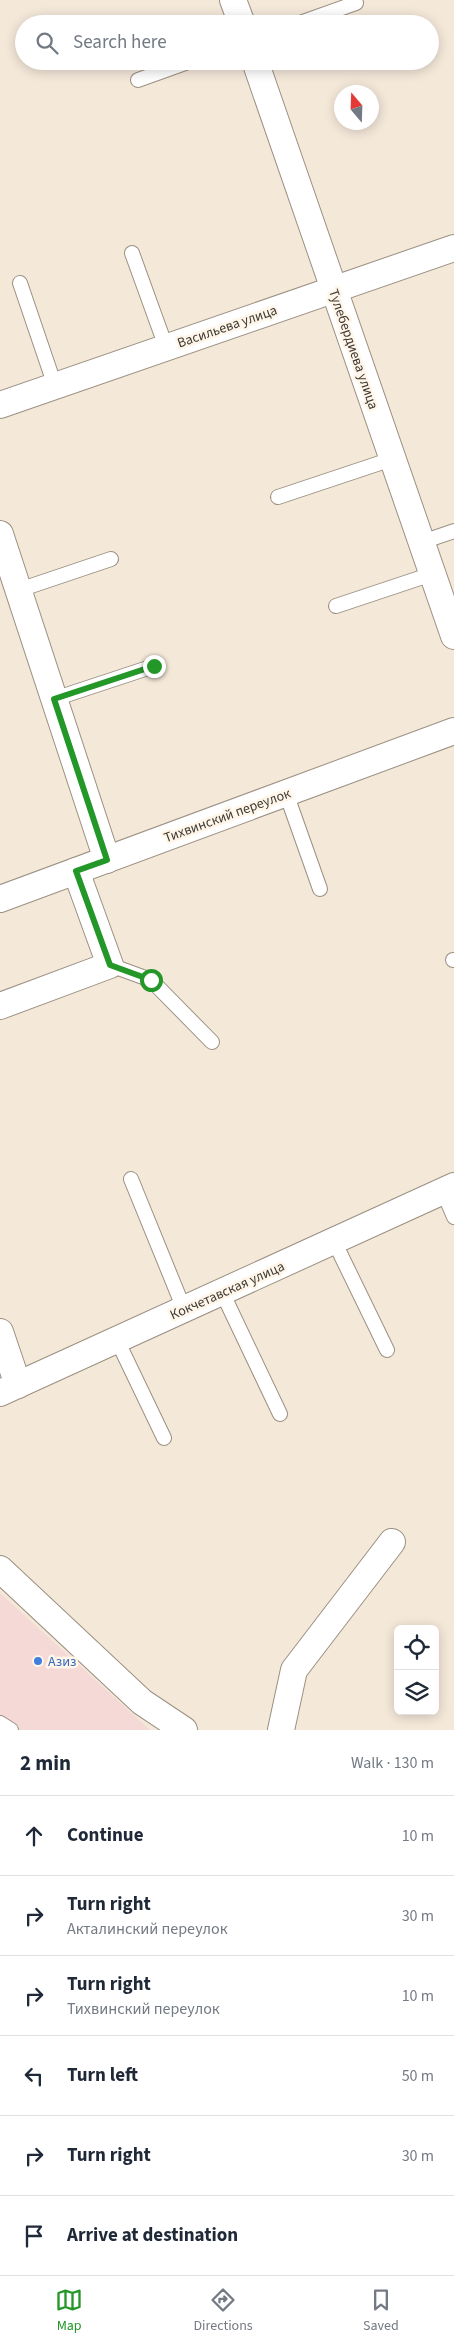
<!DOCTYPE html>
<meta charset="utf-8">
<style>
:root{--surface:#fff;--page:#f2f2f3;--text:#1f2937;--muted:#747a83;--line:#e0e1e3;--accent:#239727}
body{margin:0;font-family:"Source Sans 3",sans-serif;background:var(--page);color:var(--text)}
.controls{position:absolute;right:15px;bottom:15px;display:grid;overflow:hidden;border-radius:8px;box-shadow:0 2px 12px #0003}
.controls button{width:45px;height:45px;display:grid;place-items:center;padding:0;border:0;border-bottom:1px solid var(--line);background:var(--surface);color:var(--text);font:25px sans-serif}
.compass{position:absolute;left:334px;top:85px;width:45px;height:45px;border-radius:50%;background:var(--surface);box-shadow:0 2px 12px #0003;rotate:341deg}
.stop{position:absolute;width:15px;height:15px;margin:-11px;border:4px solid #239727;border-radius:50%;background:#fff}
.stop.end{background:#239727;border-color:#fff;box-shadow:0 1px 5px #0008}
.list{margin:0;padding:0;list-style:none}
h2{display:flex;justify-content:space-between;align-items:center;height:65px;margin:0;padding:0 20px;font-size:21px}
h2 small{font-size:16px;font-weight:400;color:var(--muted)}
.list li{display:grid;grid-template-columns:32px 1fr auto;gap:15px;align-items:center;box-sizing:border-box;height:80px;padding:0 20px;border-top:1px solid var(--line)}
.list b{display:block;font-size:19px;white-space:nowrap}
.list p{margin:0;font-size:16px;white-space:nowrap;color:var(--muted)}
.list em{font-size:16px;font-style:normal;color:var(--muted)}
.icon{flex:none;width:28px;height:28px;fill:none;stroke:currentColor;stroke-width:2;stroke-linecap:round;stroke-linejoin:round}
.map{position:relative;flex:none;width:454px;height:1730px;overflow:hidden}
.search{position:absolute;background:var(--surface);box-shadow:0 2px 12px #0003;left:15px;right:15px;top:15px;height:55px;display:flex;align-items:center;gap:12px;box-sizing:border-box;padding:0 18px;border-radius:28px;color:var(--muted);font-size:19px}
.sheet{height:545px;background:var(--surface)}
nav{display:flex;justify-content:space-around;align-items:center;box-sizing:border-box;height:70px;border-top:1px solid var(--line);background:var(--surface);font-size:14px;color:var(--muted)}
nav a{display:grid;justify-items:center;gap:2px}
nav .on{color:var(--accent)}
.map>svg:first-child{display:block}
.commercial{fill:#f4d9d7}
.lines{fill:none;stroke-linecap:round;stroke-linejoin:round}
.lane-casing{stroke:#9b9082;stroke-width:16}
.street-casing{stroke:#9b9082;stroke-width:28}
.lane{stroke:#fff;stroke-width:14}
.street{stroke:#fff;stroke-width:26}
.route{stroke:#239727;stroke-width:6}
.shop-dot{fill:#3f7fe0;stroke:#fff6e9;stroke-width:2}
.labels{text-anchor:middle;stroke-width:5;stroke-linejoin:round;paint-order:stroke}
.street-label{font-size:14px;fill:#3d3933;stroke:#fff6e9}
.shop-label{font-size:14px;fill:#366cbe;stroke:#fff6e9;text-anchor:start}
</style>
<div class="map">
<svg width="454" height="1730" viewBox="0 0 454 1730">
<rect width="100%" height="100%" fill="#f4e8d9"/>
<!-- commercial -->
<polygon class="commercial" points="0,1593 150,1730 0,1730"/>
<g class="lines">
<!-- lane casing -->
<g class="lane-casing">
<g id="lane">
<polyline points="297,24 356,3"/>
<polyline points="138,80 191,61"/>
<polyline points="132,253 166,347"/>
<polyline points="20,283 55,386"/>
<polyline points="278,497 392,459"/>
<polyline points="422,542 454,531"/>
<polyline points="19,590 111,559"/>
<polyline points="336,606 432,574"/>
<polyline points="54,699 154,666"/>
<polyline points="286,793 320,889"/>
<polyline points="453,960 454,960"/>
<polyline points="110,965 151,980 212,1042"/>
<polyline points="131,1179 184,1309"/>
<polyline points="443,1191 454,1217"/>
<polyline points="334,1241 387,1350"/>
<polyline points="222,1292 280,1414"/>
<polyline points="117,1340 164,1438"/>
<polyline points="0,1723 11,1730"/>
</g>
</g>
<!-- street casing -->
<g class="street-casing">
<g id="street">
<polyline points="233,0 242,24"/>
<polyline points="255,61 454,636"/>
<polyline points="0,405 454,248"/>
<polyline points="0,534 107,860"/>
<polyline points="0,899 454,731"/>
<polyline points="0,1006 110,965 76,871"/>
<polyline points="0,1332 18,1385"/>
<polyline points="0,1393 454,1186"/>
<polyline points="0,1569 142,1702 184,1730"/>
<polyline points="281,1730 294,1670 392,1542"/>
</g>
</g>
<!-- lane -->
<use href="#lane" class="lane"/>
<!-- street -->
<use href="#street" class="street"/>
</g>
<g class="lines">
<!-- route -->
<polyline class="route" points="151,980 110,965 76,871 107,860 54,699 154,666"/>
</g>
<!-- markers -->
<circle class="shop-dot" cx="38" cy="1661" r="5"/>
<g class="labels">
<!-- street labels -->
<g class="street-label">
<text transform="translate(227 326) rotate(-19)" y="5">Васильева улица</text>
<text transform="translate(354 349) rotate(71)" y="5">Тулебердиева улица</text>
<text transform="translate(227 815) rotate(-20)" y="5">Тихвинский переулок</text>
<text transform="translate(227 1290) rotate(-24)" y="5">Кокчетавская улица</text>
</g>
<!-- shop labels -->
<g class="shop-label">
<text x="48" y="1666">Азиз</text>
</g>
</g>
</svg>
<div class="controls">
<button><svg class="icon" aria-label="locate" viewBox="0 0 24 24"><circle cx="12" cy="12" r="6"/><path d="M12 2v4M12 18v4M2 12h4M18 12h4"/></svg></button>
<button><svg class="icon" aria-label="layers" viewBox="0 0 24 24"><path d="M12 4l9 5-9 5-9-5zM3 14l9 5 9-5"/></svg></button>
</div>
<svg class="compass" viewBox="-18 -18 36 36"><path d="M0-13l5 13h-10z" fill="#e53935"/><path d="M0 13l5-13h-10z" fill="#747a83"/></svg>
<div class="stop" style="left:151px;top:980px"></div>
<div class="stop end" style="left:154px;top:666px"></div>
<div class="search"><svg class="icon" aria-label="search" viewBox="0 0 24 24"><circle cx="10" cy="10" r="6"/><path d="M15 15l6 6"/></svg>Search here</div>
</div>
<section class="sheet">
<h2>2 min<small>Walk · 130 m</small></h2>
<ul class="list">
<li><svg class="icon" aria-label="ahead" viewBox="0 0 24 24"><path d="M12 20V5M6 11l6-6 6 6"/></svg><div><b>Continue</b></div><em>10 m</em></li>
<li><svg class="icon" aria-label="right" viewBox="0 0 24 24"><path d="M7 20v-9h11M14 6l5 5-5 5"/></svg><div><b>Turn right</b><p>Акталинский переулок</p></div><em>30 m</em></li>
<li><svg class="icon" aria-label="right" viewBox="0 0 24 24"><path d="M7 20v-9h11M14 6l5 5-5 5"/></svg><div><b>Turn right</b><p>Тихвинский переулок</p></div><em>10 m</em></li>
<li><svg class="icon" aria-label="left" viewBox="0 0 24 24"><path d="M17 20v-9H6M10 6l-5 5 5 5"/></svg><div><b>Turn left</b></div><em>50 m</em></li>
<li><svg class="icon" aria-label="right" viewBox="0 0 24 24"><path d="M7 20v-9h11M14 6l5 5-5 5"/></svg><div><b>Turn right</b></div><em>30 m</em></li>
<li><svg class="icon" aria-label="arrive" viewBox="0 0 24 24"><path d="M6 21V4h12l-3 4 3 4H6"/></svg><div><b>Arrive at destination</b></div></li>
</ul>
</section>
<nav>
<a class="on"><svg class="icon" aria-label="map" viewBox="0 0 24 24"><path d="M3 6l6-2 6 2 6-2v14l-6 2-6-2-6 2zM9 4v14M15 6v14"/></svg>Map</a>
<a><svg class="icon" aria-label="directions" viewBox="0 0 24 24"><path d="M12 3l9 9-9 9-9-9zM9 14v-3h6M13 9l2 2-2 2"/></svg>Directions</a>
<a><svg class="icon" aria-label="saved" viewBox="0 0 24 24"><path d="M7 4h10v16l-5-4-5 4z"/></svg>Saved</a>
</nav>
